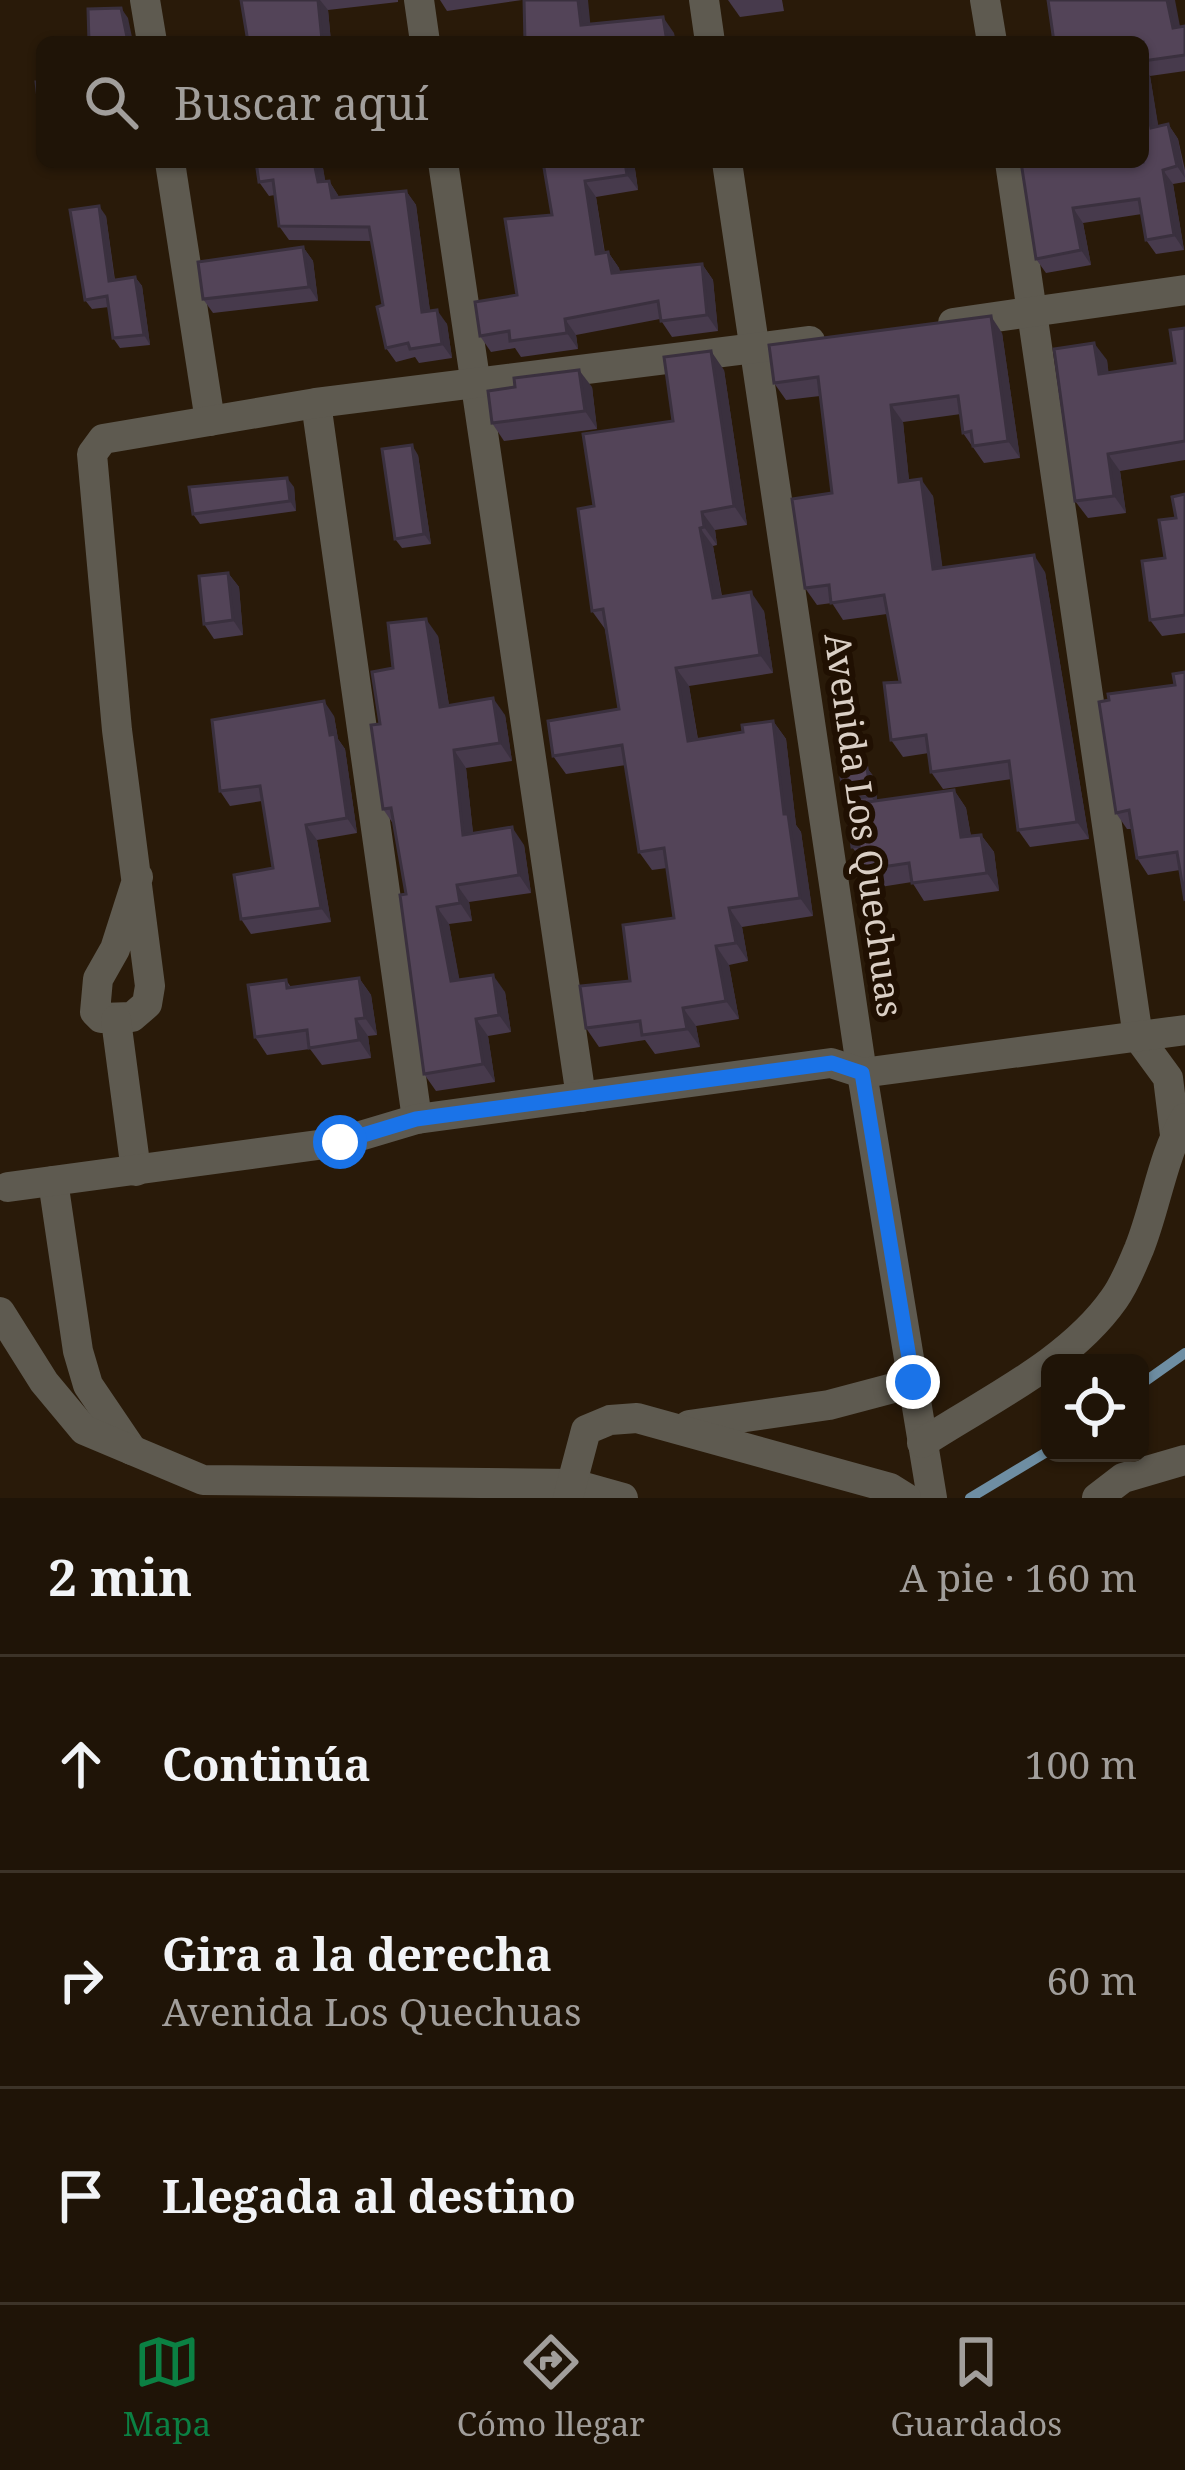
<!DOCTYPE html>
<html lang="es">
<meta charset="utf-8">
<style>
:root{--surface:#1f1407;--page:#271d11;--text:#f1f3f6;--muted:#a19e9b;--line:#3c3328;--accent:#0b8043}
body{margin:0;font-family:"Noto Serif",serif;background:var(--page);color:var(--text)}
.controls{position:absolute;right:36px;bottom:36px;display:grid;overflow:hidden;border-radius:18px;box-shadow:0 3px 9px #0004}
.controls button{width:108px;height:108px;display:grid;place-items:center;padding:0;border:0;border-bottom:3px solid var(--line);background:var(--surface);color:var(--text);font:60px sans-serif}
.stop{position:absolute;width:36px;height:36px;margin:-27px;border:9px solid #1a73e8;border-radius:50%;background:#fff}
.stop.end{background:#1a73e8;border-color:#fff;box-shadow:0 3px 12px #0008}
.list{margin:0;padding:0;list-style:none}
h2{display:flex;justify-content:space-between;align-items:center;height:156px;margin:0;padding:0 48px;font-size:51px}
h2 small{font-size:39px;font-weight:400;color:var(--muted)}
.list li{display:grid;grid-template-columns:78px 1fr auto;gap:36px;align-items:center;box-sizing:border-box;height:216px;padding:0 48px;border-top:3px solid var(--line)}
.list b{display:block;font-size:45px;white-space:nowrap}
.list p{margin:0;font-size:39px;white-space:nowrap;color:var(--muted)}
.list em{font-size:39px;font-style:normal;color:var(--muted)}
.icon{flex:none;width:66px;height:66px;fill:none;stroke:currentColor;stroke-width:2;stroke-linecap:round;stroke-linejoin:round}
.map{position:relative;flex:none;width:1185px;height:1498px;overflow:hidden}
.search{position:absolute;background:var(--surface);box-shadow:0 3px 9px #0004;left:36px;right:36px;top:36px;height:132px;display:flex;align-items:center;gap:30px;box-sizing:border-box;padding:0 42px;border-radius:18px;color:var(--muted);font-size:45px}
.sheet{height:804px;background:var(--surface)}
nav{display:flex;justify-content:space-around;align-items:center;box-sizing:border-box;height:168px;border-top:3px solid var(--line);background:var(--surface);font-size:33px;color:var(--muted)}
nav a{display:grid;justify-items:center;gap:6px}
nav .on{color:var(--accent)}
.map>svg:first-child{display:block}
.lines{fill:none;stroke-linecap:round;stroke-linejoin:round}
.stream{stroke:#6e8ea3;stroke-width:10}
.street{stroke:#5e5a50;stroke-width:30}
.wall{fill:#473a4c}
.shaded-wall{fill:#3a303e}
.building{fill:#534458;stroke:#3a303e;stroke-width:3}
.route{stroke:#1a73e8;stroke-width:15}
.labels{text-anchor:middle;stroke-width:12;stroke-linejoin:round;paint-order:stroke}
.street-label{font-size:36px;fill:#dacfc5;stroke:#201002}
</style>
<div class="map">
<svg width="1185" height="1498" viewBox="0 0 1185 1498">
<rect width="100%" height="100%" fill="#291a09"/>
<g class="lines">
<!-- stream -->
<g class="stream">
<polyline points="1140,1385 1185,1353"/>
<polyline points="970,1498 1050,1450"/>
</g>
<!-- street -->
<g class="street">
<polyline points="145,0 152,42"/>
<polyline points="419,0 425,42"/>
<polyline points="704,0 710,42"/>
<polyline points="985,0 992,42"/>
<polyline points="170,162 210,421"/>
<polyline points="443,162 581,1097"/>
<polyline points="727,162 862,1073 932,1498"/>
<polyline points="1010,162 1138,1037 1168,1078 1175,1135"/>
<polyline points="953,323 1185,290"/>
<polyline points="316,403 417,1119"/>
<polyline points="138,877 115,949 98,979 95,1012 101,1018 132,1017 147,1004 150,986 117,730 92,454 103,439 316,403 810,341"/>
<polyline points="116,1020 136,1171"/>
<polyline points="53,1181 78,1351 88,1385 132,1450"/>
<polyline points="8,1187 340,1142 417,1119 831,1063 862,1073 1185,1030"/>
<polyline points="0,1312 44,1382 84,1430 203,1480 573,1484 623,1498"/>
<polyline points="689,1425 829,1405 912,1383"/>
<path d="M922,1443c64,-42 147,-80 192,-144 11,-15 18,-34 25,-50 17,-42 23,-92 46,-131"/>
<polyline points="568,1498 586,1430 610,1420 637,1418 890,1488 906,1498"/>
<polyline points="1097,1498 1123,1478 1185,1460"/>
</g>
</g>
<!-- wall -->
<g class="wall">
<polygon points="241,0 398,0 398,2 328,10 331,42 248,42"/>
<polygon points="440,0 522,0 447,11"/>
<polygon points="728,0 782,0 784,11 740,17"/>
<polygon points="1185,26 1185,71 1150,76 1158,126 1168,124 1178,139 1185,170 1185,182 1173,184 1184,250 1156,254 1146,240 1142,214 1083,223 1091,265 1046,273 1036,259 1021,162 1143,162 1143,42"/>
<polygon points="256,162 322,162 325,181 329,181 339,197 406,191 416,205 430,311 447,324 452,358 419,363 415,357 396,362 386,348 383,305 372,241 289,240 279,226 275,195 269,196 259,182"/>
<polygon points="543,162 634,162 638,190 596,197 605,253 608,252 619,268 620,272 702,264 713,280 718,331 672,337 660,319 576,335 578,349 521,357 515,348 491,352 480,336 517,295 552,215"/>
<polygon points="106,216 115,280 135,277 142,286 150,345 120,348 113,338 109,307 92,309 85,300"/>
<polygon points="303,247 313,261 318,301 213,313 203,299"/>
<polygon points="1185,328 1185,460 1120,471 1126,513 1088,518 1075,501 1107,360 1108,372 1175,363"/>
<polygon points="1002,333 1020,458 984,463 963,433 961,414 903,422 909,481 933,496 942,567 1045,572 1089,839 1030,847 1018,830 1012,779 943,789 931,772 929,753 903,757 891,740 900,682 887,614 843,620 832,603 817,605 805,588 832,493 820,396 786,400 774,383"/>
<polygon points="724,370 747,525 715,530 717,545 713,546 722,596 764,611 773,673 689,686 698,739 743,732 773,721 786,739 796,825 801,832 813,916 742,927 748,961 729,965 739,1019 696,1026 700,1047 655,1054 645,1040 599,1047 586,1028 630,981 674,918 667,868 652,870 639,852 626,765 566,774 553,756 619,709 605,629 592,611 594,506"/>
<polygon points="592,387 597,429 504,441 492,423"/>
<polygon points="418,455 431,544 402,548 395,539"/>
<polygon points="294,487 296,511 200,524 193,514"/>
<polygon points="1185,494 1185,633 1162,636 1150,620 1176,518"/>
<polygon points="228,573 239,587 243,635 214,639 204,624"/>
<polygon points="438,636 449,705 505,715 512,761 466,768 473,833 524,845 531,893 469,902 472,921 449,924 459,979 505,992 511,1032 488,1036 495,1082 436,1091 424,1074 406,894 394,825 383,809 380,724 393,668"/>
<polygon points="1185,672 1180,870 1148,875 1137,858 1132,829 1127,829 1116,813 1175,685"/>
<polygon points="334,716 338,739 345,749 357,833 317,840 331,922 251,934 241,919 273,868 262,801 230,806 220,791"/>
<polygon points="867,768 874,777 877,801 954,790 966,808 971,836 981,835 994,852 999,891 924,901 912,882 874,888 862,870 861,859 852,847 848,805 845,800"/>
<polygon points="359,978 371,995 377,1035 368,1036 371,1058 322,1065 310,1049 267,1055 255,1037 286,980 291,987"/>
</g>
<!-- shaded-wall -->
<g class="shaded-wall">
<polygon points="318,0 320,0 328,10 331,42 324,42 322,40"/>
<polygon points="578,0 588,0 592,41 581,25"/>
<polygon points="1167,0 1175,0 1183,42 1173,28"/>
<polygon points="121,8 128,18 133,42 128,42"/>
<polygon points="663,17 674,33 676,42 667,42"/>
<polygon points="1143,66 1150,76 1161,142 1151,128 1143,80"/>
<polygon points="1168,124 1178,139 1185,178 1177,166"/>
<polygon points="314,162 322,162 328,196 318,182"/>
<polygon points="625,162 634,162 638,190 627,175"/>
<polygon points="1163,170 1173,184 1184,250 1174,235"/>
<polygon points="329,181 338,195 342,212 332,198"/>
<polygon points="585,181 596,197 607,270 596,254"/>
<polygon points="406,191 416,205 432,326 422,312"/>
<polygon points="99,206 106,216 116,291 109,281"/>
<polygon points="1073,208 1083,223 1091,265 1081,250"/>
<polygon points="303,247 313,261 318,301 309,287"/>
<polygon points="608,252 619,268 623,289 612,273"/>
<polygon points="702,264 713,280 718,331 707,315"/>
<polygon points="135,277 142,286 150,345 144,335"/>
<polygon points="437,310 447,324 452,358 442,344"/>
<polygon points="991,316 1002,333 1020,458 1008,441"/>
<polygon points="565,319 576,335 578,349 567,333"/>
<polygon points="1094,343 1107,360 1111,391 1099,374"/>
<polygon points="711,351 724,370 747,525 734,506"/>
<polygon points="579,370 592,387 597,429 585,411"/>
<polygon points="891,405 903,422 911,499 899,482"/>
<polygon points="412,445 418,455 431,544 424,534"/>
<polygon points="1108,454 1120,471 1126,513 1114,496"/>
<polygon points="287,478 294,487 296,511 290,501"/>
<polygon points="921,479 933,496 945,586 933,569"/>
<polygon points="702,512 715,530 717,545 704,527"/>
<polygon points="700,528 713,546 725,616 713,598"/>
<polygon points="1034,555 1045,572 1089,839 1077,822"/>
<polygon points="228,573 239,587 243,635 233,620"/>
<polygon points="751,592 764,611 773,673 760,655"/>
<polygon points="426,619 438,636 452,724 440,707"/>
<polygon points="676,668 689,686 701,759 688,741"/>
<polygon points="493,698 505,715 512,761 500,743"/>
<polygon points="324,701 334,716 338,739 345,749 357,833 347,818"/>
<polygon points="773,721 786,739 796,825 801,832 813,916 800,898 784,814"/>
<polygon points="454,750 466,768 475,852 463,835"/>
<polygon points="867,768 874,777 878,806 871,796"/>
<polygon points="954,790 966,808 974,855 961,837"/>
<polygon points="306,825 317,840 331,922 321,908"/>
<polygon points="512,827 524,845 531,893 519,875"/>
<polygon points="981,835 994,852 999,891 987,873"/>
<polygon points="457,885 469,902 472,921 460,903"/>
<polygon points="437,907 449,924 463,998 451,981"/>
<polygon points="729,908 742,927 748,961 736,943"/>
<polygon points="716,946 729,965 739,1019 726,1001"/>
<polygon points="493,975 505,992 511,1032 499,1015"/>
<polygon points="359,978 371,995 377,1035 365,1018"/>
<polygon points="683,1008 696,1026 700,1047 687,1029"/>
<polygon points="356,1019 368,1036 371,1058 359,1040"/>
<polygon points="476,1019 488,1036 495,1082 483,1064"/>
</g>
<!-- building -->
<g class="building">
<polygon points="241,0 318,0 322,40 299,42 248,42"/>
<polygon points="524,0 578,0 581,25 663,17 667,42 525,42"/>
<polygon points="1048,0 1167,0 1173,28 1185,26 1185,55 1143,61 1143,42 1054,42"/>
<polygon points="121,8 128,42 89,42 88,9"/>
<polygon points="1143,80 1151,128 1168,124 1177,166 1163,170 1174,235 1146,240 1139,199 1073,208 1081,250 1036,259 1021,162 1143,162"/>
<polygon points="36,82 42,82 41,123"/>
<polygon points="256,162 314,162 318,182 329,181 332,198 406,191 422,312 437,310 442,344 410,349 408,343 386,348 377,307 383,305 369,227 279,226 273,180 259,182"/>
<polygon points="543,162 625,162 627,175 585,181 596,254 608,252 612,273 702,264 707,315 661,321 658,301 565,319 567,333 510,341 509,331 480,336 475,302 517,295 505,219 552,215"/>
<polygon points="99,206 109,281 135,277 144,335 113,338 107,296 85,300 70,210"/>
<polygon points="303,247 309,287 203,299 198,262"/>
<polygon points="991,316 1008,441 973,446 971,431 963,433 958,396 891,405 899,482 921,479 933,569 1034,555 1077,822 1018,830 1009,761 931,772 926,735 891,740 884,683 900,682 884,595 831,603 829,585 805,588 792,499 832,493 818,377 774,383 769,345"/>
<polygon points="1185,328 1185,441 1108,454 1114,496 1075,501 1054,349 1094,343 1099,374 1175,363 1170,330"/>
<polygon points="711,351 734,506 702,512 704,527 700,528 713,598 751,592 760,655 676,668 688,741 743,732 742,725 773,721 784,814 788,814 800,898 729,908 736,943 716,946 726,1001 683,1008 687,1029 642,1035 640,1021 586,1028 580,986 630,981 623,925 674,918 664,848 639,852 622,745 553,756 548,721 619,709 603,609 592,611 578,509 594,506 583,434 673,421 664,357"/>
<polygon points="579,370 585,411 492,423 488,391 515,387 514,378"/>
<polygon points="412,445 424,534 395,539 382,449"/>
<polygon points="287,478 290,501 193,514 189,487"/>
<polygon points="1185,494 1185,615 1150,620 1142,561 1165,558 1159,520 1176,518 1172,497"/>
<polygon points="228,573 233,620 204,624 199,576"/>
<polygon points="426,619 440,707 493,698 500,743 454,750 463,835 512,827 519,875 457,885 460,903 437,907 451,981 493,975 499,1015 476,1019 483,1064 424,1074 400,895 406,894 391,808 383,809 371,725 380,724 372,672 393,668 388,623"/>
<polygon points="1185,672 1185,901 1177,852 1137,858 1129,810 1116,813 1099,702 1109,700 1108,694 1175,685 1173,674"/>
<polygon points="324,701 330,735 335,734 347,818 306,825 321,908 241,919 234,875 273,868 260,786 220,791 212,720"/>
<polygon points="867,768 871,796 845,800 840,772"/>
<polygon points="954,790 961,837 981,835 987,873 912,883 909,863 862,870 859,846 852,847 846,805"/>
<polygon points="359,978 365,1018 356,1019 359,1040 309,1048 307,1030 255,1037 248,985 286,980 287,988"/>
</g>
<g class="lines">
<!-- route -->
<polyline class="route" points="340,1142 416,1119 832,1063 862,1073 913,1382"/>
</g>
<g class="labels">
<!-- street labels -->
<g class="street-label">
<text transform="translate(864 825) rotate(82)" y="13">Avenida Los Quechuas</text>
</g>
</g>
</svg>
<div class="controls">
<button><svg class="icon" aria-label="locate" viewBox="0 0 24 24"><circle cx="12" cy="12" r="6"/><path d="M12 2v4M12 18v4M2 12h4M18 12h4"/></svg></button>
</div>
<div class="stop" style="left:340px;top:1142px"></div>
<div class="stop end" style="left:913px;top:1382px"></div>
<div class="search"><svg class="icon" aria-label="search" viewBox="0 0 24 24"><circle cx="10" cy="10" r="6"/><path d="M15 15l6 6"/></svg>Buscar aquí</div>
</div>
<section class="sheet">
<h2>2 min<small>A pie · 160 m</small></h2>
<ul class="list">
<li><svg class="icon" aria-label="ahead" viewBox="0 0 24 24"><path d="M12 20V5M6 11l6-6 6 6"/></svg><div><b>Continúa</b></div><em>100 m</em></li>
<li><svg class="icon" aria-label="right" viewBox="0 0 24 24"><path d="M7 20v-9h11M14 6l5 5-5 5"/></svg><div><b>Gira a la derecha</b><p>Avenida Los Quechuas</p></div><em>60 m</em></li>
<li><svg class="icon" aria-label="arrive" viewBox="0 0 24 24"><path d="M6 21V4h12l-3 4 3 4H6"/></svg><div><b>Llegada al destino</b></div></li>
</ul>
</section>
<nav>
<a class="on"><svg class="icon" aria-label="map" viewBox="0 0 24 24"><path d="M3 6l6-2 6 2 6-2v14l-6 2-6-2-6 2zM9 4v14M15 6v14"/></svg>Mapa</a>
<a><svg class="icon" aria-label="directions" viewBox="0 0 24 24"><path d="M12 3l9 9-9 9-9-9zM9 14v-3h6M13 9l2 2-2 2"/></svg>Cómo llegar</a>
<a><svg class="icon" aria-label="saved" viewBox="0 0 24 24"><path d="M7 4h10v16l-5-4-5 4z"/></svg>Guardados</a>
</nav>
